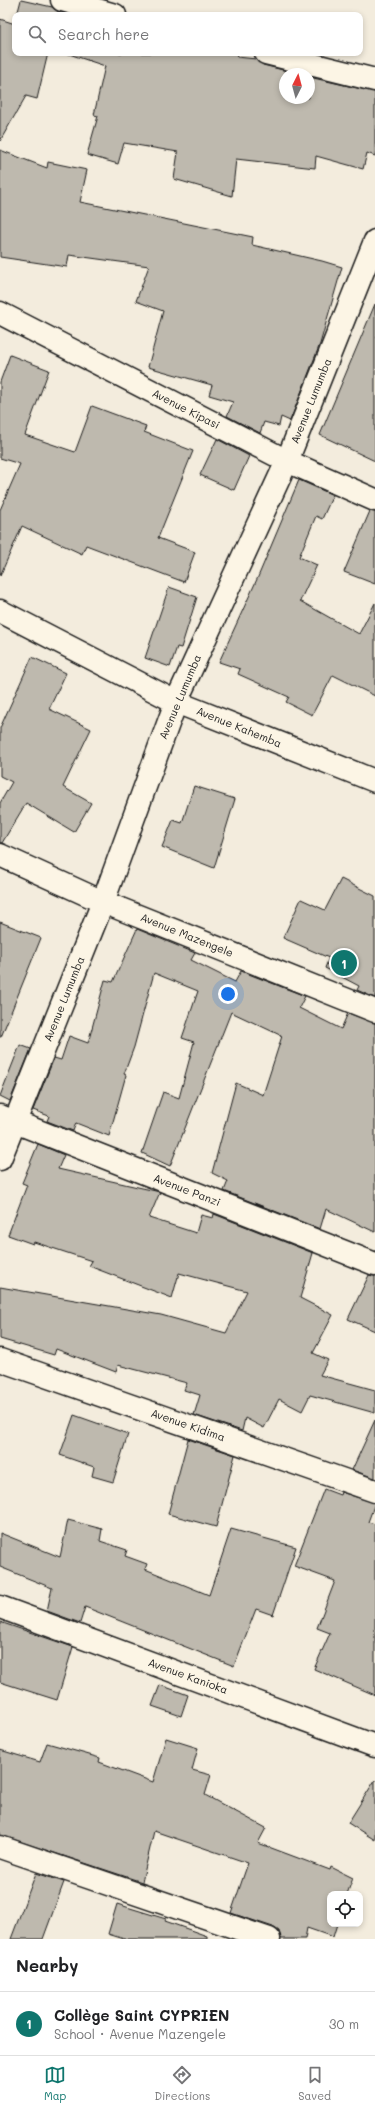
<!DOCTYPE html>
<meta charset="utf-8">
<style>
:root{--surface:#fff;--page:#f2f2f2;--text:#202124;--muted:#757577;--line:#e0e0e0;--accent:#0f766e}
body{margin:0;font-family:Mali,sans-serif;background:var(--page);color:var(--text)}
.controls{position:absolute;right:12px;bottom:12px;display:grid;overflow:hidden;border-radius:8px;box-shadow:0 2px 6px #0003}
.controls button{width:36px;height:36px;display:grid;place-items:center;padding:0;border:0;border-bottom:1px solid var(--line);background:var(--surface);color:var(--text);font:20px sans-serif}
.compass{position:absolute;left:279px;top:68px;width:36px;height:36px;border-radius:50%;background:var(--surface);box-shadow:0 2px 6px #0003;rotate:6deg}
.you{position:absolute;left:228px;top:994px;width:14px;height:14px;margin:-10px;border:3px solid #fff;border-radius:50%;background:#1a73e8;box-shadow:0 0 0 6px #1a73e833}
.badge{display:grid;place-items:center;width:26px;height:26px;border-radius:50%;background:var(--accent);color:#fff;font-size:13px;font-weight:700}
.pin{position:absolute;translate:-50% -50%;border:2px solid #fff;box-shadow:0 1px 4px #0006}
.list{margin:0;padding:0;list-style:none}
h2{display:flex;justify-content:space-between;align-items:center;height:52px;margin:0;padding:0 16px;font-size:17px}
h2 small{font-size:13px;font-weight:400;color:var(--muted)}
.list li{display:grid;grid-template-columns:26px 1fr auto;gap:12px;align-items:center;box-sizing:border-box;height:64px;padding:0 16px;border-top:1px solid var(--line)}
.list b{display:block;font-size:15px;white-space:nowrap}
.list p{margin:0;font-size:13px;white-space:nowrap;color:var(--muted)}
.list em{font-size:13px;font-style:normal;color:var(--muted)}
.icon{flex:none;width:22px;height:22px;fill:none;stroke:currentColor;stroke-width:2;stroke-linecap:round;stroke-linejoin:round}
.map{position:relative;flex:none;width:375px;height:1939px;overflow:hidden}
.search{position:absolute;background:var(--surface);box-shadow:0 2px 6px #0003;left:12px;right:12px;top:12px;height:44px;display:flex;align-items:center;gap:10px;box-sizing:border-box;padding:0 14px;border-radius:8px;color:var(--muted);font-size:15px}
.sheet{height:116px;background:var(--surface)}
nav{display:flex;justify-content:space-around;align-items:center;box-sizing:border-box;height:56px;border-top:1px solid var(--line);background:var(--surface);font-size:11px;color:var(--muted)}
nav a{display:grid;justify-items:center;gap:2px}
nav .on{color:var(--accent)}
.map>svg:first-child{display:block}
.building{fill:#beb9ae;stroke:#1c1c1c}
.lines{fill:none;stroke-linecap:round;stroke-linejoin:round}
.minor-casing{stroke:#1c1c1c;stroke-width:25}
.minor{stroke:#fcf5e5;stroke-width:22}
.labels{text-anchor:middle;stroke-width:3.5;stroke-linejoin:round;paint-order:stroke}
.street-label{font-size:11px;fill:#1c1c1c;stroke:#fcf5e5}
</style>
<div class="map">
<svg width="375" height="1939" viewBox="0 0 375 1939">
<rect width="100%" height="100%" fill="#f3ecdd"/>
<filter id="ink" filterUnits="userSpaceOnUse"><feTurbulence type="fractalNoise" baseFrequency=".025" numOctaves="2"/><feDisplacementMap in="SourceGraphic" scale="8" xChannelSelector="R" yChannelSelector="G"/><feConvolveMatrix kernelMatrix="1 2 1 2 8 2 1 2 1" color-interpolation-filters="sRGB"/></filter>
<g filter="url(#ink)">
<!-- building -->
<g class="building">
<polygon points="21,0 52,7 58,12 69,15 17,15"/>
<polygon points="0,19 15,24 15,22 15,53 48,53 37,99 26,96 0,141"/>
<polygon points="66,53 238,53 237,57 256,59 263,65 299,74 285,74 285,98 309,98 309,77 375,92 375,156 367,153 363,169 316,156 315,168 236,159 232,196 174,179 178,152 124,143 118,164 87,155 98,116 94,115 105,66"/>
<polygon points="0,150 47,168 48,162 87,170 80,202 253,237 252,245 322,261 342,267 320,344 290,421 281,417 279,426 264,422 260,433 227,416 233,402 209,395 212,385 148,367 163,311 136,301 149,266 69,255 67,267 0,257"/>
<polygon points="375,304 375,461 320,435"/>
<polygon points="10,355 49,370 25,435 75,452 92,406 146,426 144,432 193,451 158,538 195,552 184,582 86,545 82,554 22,526 0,576 0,510 20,464 0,458 0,382"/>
<polygon points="217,439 249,456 234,490 200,475"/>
<polygon points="299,480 333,495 322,519 316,516 299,557 317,565 300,601 359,634 375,603 375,696 333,675 312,715 286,702 289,697 238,674 240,669 219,662 258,577"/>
<polygon points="370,511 375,512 375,584 344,572"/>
<polygon points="169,587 197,597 181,648 177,647 170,667 145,658"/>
<polygon points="32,657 66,673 49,709 91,729 63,787 91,803 74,832 26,803 2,843 0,843 0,803 12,782 0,776 0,728"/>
<polygon points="194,786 235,799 214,868 162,847 173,820 182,823"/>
<polygon points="341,879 375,896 375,998 357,990 359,986 325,968 329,958 283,938 301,899 325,910"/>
<polygon points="0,922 41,938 1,1037 0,1037"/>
<polygon points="137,929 195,953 191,960 235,982 241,971 305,996 299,1008 341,1029 348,1013 375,1023 375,1232 326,1209 320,1229 224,1191 228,1181 212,1173 236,1083 263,1095 282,1036 231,1012 170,1166 142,1153 163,1092 179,1098 194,1042 182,1038 198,991 154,973 134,1047 124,1074 126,1075 109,1136 76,1123 73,1131 47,1121 49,1116 33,1110 54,1058 61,1060 69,1036 88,1043 105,980 113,982"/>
<polygon points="20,1045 31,1049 10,1101 0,1096"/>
<polygon points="38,1144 64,1155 58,1169 160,1192 149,1218 196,1233 201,1215 213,1218 214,1214 313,1253 300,1298 333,1315 313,1353 328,1360 320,1375 375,1390 375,1413 310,1395 302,1411 279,1399 264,1428 245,1418 242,1431 194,1415 200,1395 184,1390 187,1383 118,1365 116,1372 56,1349 54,1355 0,1339 0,1287 161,1315 226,1333 247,1291 179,1273 172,1298 89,1266 92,1261 34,1242 33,1244 8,1235 27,1185 22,1183"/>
<polygon points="369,1275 375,1276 375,1331 348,1319"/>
<polygon points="74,1415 128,1434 113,1482 92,1476 94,1467 60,1455"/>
<polygon points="375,1420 375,1478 352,1470"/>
<polygon points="188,1439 235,1455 216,1527 168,1514"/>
<polygon points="324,1489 340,1495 341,1492 375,1503 368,1522 375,1524 375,1695 314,1669 330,1633 317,1628 335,1581 294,1566"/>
<polygon points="68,1520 102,1529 100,1541 127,1550 125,1556 147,1564 145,1569 209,1595 231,1529 296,1547 273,1615 256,1609 234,1666 85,1607 80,1623 47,1611 52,1588 0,1567 0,1533 60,1557"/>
<polygon points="0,1622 73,1647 57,1700 0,1682"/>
<polygon points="160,1685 188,1695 181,1716 152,1706"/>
<polygon points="166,1738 198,1748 192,1770 211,1775 205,1795 266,1828 258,1843 330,1870 331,1867 353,1878 347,1894 330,1894 330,1924 337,1924 333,1937 307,1928 305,1939 281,1939 279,1931 273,1927 231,1913 248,1863 154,1831 142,1882 0,1835 0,1750 40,1762 47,1743 100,1758 99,1762 153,1782"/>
<polygon points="375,1780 375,1840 348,1823"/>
<polygon points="36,1873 64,1882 43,1939 11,1939"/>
<polygon points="117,1904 166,1919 165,1921 207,1936 207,1939 124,1939 108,1934"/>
</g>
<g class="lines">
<!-- minor casing -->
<g class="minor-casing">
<g id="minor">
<polyline points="62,0 115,15"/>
<polyline points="266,53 375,80"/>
<polyline points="0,313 287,461 375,500"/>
<polyline points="0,611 176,702 375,781"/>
<polyline points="0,855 103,902 375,1011"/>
<polyline points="0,1116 375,1264"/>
<polyline points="0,1159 103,902 176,702 287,461 375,241"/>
<polyline points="0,1360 375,1491"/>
<polyline points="0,1607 375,1746"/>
<polyline points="0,1847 269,1939"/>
</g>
</g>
<!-- minor -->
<use href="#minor" class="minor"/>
</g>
</g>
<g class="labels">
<!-- street labels -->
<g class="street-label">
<text transform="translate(311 401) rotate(-68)" y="4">Avenue Lumumba</text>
<text transform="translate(186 409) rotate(27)" y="4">Avenue Kipasi</text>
<text transform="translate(180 697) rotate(-67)" y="4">Avenue Lumumba</text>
<text transform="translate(239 727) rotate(22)" y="4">Avenue Kahemba</text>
<text transform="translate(187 935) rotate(22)" y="4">Avenue Mazengele</text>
<text transform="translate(64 999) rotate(-68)" y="4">Avenue Lumumba</text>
<text transform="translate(187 1190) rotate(21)" y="4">Avenue Panzi</text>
<text transform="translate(188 1425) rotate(19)" y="4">Avenue Kidima</text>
<text transform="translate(188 1676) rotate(20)" y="4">Avenue Kanioka</text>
</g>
</g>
</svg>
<div class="controls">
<button><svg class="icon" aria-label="locate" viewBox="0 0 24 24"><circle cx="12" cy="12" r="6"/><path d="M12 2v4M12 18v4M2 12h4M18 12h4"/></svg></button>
</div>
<svg class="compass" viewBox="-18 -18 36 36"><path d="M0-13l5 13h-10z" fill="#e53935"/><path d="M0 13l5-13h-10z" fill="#757577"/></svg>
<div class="you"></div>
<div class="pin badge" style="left:344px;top:963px">1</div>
<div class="search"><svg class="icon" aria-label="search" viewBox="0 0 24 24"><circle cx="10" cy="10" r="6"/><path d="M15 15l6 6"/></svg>Search here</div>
</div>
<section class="sheet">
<h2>Nearby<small></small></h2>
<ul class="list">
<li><span class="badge">1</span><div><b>Collège Saint CYPRIEN</b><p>School · Avenue Mazengele</p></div><em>30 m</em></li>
</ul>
</section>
<nav>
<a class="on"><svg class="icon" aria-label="map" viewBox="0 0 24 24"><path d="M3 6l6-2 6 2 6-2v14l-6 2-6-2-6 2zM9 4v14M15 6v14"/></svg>Map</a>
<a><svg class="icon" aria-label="directions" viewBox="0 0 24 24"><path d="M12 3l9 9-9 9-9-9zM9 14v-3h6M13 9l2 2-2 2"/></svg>Directions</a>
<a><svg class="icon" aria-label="saved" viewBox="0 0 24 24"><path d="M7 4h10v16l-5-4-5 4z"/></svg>Saved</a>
</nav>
